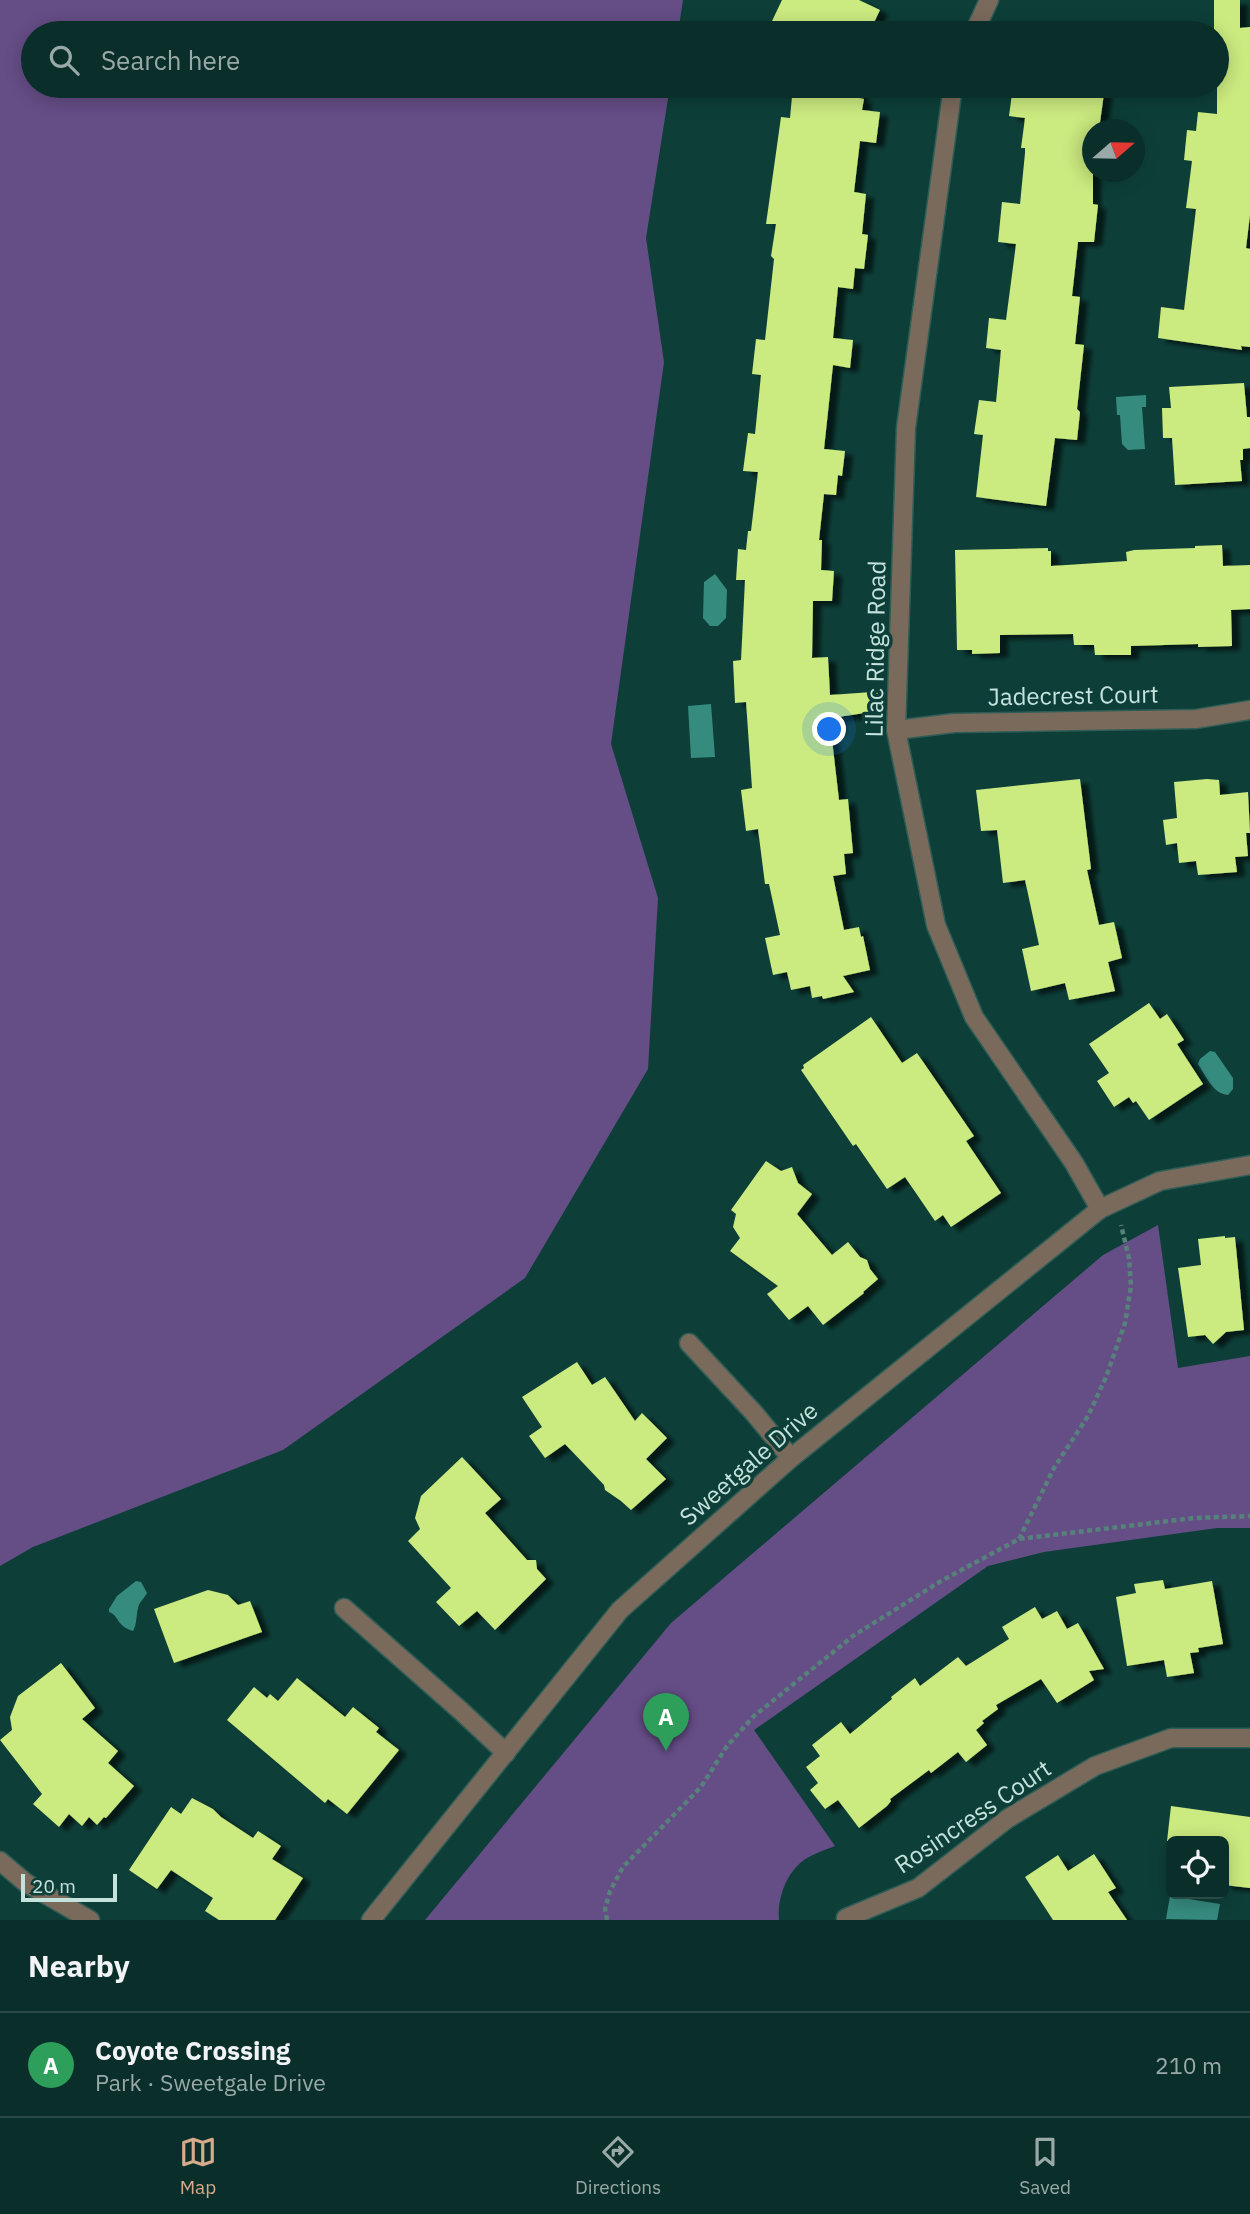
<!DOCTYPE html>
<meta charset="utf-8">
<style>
:root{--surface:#0a2f2a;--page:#183b36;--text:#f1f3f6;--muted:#99a9a8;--line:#2a4a47;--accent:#d6ab8b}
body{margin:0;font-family:"IBM Plex Sans",sans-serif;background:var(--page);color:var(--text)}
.controls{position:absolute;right:21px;bottom:21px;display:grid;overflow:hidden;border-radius:10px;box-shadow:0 4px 18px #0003}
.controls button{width:63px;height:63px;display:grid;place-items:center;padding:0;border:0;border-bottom:2px solid var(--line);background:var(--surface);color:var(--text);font:35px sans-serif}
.compass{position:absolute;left:1082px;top:119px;width:63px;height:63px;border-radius:50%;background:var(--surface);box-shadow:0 4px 18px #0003;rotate:70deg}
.scale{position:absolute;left:21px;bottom:18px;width:96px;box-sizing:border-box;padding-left:7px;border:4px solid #c4e3dd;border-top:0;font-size:19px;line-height:24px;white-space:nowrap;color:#c4e3dd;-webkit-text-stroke:5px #0d3f38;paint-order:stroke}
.you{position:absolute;left:830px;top:730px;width:24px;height:24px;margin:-18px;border:5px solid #fff;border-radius:50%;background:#1a73e8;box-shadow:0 0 0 10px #1a73e833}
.badge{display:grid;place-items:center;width:46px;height:46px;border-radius:50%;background:var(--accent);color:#fff;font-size:23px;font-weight:700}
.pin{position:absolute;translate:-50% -58px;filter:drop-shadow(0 2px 4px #0008)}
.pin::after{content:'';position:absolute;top:37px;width:24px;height:21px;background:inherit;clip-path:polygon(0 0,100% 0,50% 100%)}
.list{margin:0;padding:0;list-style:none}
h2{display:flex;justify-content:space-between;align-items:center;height:91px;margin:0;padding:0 28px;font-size:30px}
h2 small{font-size:23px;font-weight:400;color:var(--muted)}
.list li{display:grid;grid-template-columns:46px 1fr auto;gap:21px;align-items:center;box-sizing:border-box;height:105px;padding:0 28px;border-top:2px solid var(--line)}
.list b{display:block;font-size:26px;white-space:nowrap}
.list p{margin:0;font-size:23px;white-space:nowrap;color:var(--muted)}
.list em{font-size:23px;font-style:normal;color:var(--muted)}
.icon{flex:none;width:38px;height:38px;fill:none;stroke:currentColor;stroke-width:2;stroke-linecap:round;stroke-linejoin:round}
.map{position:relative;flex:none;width:1250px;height:1920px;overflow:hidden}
.search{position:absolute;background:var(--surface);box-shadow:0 4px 18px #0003;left:21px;right:21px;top:21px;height:77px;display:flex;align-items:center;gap:18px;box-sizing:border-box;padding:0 24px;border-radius:38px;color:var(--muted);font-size:26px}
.sheet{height:196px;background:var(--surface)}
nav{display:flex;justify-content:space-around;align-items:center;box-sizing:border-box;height:98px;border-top:2px solid var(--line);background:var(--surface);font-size:19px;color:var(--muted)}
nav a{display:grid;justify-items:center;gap:4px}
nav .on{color:var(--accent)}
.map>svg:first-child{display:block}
.green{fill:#654d86}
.water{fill:#368b7f}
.building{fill:#cbea7f;filter:url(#shadow)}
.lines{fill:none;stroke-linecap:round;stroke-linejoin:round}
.minor-casing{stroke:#2e5d56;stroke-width:21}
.path{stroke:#57817b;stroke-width:4.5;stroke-dasharray:5 3.5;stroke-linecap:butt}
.minor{stroke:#7a6a5c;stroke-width:18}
.labels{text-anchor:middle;stroke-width:7;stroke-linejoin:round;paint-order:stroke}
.street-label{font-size:24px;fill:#c4e3dd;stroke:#0d3f38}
</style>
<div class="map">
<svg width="1250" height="1920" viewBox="0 0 1250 1920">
<defs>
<filter id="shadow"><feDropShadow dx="8" dy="4.5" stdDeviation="2" flood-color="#0009"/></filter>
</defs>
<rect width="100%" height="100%" fill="#0d3f38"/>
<!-- green -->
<g class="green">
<polygon points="0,0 683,0 678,33 33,33 33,86 670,86 646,238 664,362 611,744 658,898 648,1069 525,1278 283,1450 33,1547 0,1566"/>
<path d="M1158,1225l20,143 72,-12v172h-33l-173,24 -56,14 -234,164 81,116c-10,4 -22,8 -31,14 -18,13 -27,39 -25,60h-354l246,-297 432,-368z"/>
</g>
<!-- water -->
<g class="water">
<polygon points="1146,395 1146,407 1142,407 1145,449 1128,450 1122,444 1120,415 1117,415 1116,397"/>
<polygon points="715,574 727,590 726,618 718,626 710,626 703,618 704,582"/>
<polygon points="711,704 715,757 691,758 688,706"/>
<path d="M1210,1051l5,1 18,26v11l-5,6c-15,-1 -22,-19 -30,-31l2,-5z"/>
<path d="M136,1581l5,1 6,11c-3,6 -8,9 -9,15 -2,8 -1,16 -5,23 -17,-5 -14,-16 -24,-19v-3l8,-13z"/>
<polygon points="1170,1896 1220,1904 1217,1920 1166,1919"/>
</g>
<!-- building -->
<g class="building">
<polygon points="782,0 859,0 880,10 869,33 797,33 772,21"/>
<polygon points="1214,0 1240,0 1240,28 1250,27 1250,215 1246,248 1250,249 1250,347 1241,346 1242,350 1158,338 1161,307 1184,310 1196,209 1186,208 1192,161 1184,160 1187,130 1196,131 1198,112 1217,114 1217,33 1214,33"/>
<polygon points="793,86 860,86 859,98 864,99 862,110 880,112 876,143 860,141 854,192 866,194 862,234 868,235 864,269 855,268 853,289 838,287 833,338 853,340 850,368 833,365 824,449 845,451 842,476 838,475 836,495 824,494 819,540 822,540 821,570 834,571 832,601 813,601 812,658 828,657 830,695 886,691 885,710 838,717 839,731 831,731 839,800 848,799 853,853 844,854 846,874 833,876 844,930 859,927 861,937 863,936 870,970 843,976 854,992 823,999 822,996 812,998 810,986 791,990 787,972 773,975 765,938 780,935 769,884 765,884 758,829 746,831 741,790 752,788 746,702 735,703 733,661 741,660 745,580 736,580 738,549 746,550 748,531 751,531 758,472 743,471 748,433 755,434 761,375 752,374 756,339 765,340 774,259 771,256 776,224 766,224 781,117 790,118"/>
<polygon points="1013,86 1105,86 1099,130 1093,130 1093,204 1098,205 1094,242 1078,242 1072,296 1080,297 1075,344 1084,345 1077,409 1080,412 1077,440 1055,438 1046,506 976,497 983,435 974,434 979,400 996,402 1001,350 986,348 989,318 1006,320 1016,244 998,242 1002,202 1020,204 1025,153 1025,148 1021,148 1025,118 1009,116"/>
<polygon points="1244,383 1247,417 1250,417 1250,448 1243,449 1243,460 1240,460 1242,481 1175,485 1172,438 1163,438 1162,408 1171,408 1169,387"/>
<polygon points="1222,545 1223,566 1250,565 1250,609 1231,610 1232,646 1198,647 1198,644 1131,646 1131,655 1095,655 1094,645 1074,645 1073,634 1000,635 1000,653 972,654 972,650 957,650 955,550 1048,548 1048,551 1051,551 1051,566 1127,561 1126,552 1134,550 1195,548 1195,546"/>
<polygon points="1080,779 1091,869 1087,870 1099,925 1114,922 1122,958 1108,962 1115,991 1069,1000 1065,983 1031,991 1022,949 1039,945 1025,880 1003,883 997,830 981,831 976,790"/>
<polygon points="1207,779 1219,780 1220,795 1248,792 1250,833 1246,833 1248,856 1235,857 1237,872 1198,875 1196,861 1179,863 1177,843 1166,845 1163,820 1177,818 1174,782"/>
<polygon points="1149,1003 1160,1019 1167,1014 1184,1040 1177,1044 1203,1084 1149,1120 1136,1101 1133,1103 1129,1097 1114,1107 1097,1081 1109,1073 1089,1044"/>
<polygon points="871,1017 902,1063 917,1053 974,1136 966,1141 1001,1193 951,1227 943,1215 935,1221 905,1177 887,1189 856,1144 853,1146 801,1070 804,1068 803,1065"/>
<polygon points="766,1161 781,1171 792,1167 798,1183 812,1194 797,1214 832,1255 848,1242 860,1257 867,1260 870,1269 878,1279 863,1292 864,1293 823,1325 808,1306 789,1320 767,1294 778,1286 730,1251 740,1238 733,1227 736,1214 731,1210"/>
<polygon points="1225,1236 1225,1238 1235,1237 1244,1330 1226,1332 1213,1344 1205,1335 1188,1337 1178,1268 1201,1265 1198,1239"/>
<polygon points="577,1362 592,1385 605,1377 635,1421 642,1413 667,1438 646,1459 666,1479 631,1510 621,1501 605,1490 604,1485 565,1444 545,1458 529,1436 542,1427 522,1397"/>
<polygon points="462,1457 501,1499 485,1513 527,1560 536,1560 537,1569 546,1579 495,1630 477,1611 459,1626 436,1602 451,1588 408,1541 420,1529 415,1518 421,1496"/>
<polygon points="1163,1580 1165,1589 1212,1581 1223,1644 1198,1648 1199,1652 1190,1653 1194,1673 1167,1677 1164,1660 1127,1666 1116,1597 1136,1593 1134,1584"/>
<polygon points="208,1590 228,1595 238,1605 250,1601 262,1632 174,1663 154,1609"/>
<polygon points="1035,1607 1042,1619 1057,1611 1067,1629 1078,1623 1104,1669 1089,1671 1094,1680 1057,1703 1041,1679 996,1705 998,1709 982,1721 984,1723 976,1730 987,1745 966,1762 958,1752 931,1773 929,1770 890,1799 891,1801 887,1806 859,1828 838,1800 825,1809 810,1790 818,1783 806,1767 820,1756 812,1745 841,1722 850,1734 892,1699 891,1697 915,1678 920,1686 958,1657 966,1666 1009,1639 1002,1627"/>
<polygon points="61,1663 95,1708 82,1719 118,1751 108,1763 134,1786 106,1818 104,1817 97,1825 89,1817 82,1826 69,1814 59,1827 33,1804 42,1794 0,1740 12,1730 10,1717 18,1696"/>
<polygon points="297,1678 345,1717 353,1707 379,1728 376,1732 399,1750 347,1814 328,1799 325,1803 227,1720 254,1687 267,1698 270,1694 278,1701"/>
<polygon points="192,1798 213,1809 221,1817 253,1838 258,1831 281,1846 272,1859 303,1878 275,1920 219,1920 205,1911 213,1898 171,1870 157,1889 129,1870 171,1807 181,1814"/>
<polygon points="1171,1806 1250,1817 1250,1888 1224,1885 1224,1841 1167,1841"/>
<polygon points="1094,1854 1116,1888 1108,1892 1127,1920 1053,1920 1025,1877 1058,1855 1068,1871"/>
</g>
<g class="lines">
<!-- minor casing -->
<g class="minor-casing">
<g id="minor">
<polyline points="974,33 989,0"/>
<polyline points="953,86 906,428 896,730 936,925 974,1017 1074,1163 1100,1209"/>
<polyline points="896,730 954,723 1196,719 1250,710"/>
<polyline points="689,1343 754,1413 791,1458"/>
<polyline points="344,1608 461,1711 506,1753"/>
<polyline points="0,1861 26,1883 90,1920"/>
<polyline points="846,1918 918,1888 1007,1819 1095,1766 1171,1738 1250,1738"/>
<polyline points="371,1920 620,1610 791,1458 1100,1209 1160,1181 1250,1165"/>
</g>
</g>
<!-- path -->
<g class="path">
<polyline points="1019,1539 1054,1468 1088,1416 1106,1377 1125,1323 1131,1286 1129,1258 1121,1225"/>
<polyline points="607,1920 605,1909 610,1891 623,1867 701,1787 727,1746 754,1716 853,1636 941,1581 1019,1539 1194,1518 1250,1516"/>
</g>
<!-- minor -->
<use href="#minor" class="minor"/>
</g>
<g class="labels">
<!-- street labels -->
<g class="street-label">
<text transform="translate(876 649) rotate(-89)" y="8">Lilac Ridge Road</text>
<text transform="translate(1073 696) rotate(-1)" y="8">Jadecrest Court</text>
<text transform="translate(749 1464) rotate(-41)" y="8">Sweetgale Drive</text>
<text transform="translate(973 1817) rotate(-34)" y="8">Rosincress Court</text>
</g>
</g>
</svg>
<div class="controls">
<button><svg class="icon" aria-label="locate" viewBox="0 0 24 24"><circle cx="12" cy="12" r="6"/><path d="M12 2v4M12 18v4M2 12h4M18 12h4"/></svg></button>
</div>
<svg class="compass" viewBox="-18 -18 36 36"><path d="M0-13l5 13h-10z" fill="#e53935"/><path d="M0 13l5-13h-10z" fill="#99a9a8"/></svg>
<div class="scale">20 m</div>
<div class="you"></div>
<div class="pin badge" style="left:666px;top:1751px;background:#2e9e5b">A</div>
<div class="search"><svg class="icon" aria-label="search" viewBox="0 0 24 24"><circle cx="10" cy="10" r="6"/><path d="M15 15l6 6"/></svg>Search here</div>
</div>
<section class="sheet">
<h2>Nearby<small></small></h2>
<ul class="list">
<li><span class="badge" style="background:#2e9e5b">A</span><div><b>Coyote Crossing</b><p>Park · Sweetgale Drive</p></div><em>210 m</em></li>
</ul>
</section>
<nav>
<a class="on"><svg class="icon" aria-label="map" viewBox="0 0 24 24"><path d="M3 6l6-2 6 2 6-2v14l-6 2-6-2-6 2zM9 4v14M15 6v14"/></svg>Map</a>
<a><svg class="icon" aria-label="directions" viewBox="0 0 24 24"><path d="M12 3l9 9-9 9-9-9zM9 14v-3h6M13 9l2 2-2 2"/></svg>Directions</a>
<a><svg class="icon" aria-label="saved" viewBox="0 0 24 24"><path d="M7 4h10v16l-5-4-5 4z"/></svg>Saved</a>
</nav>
